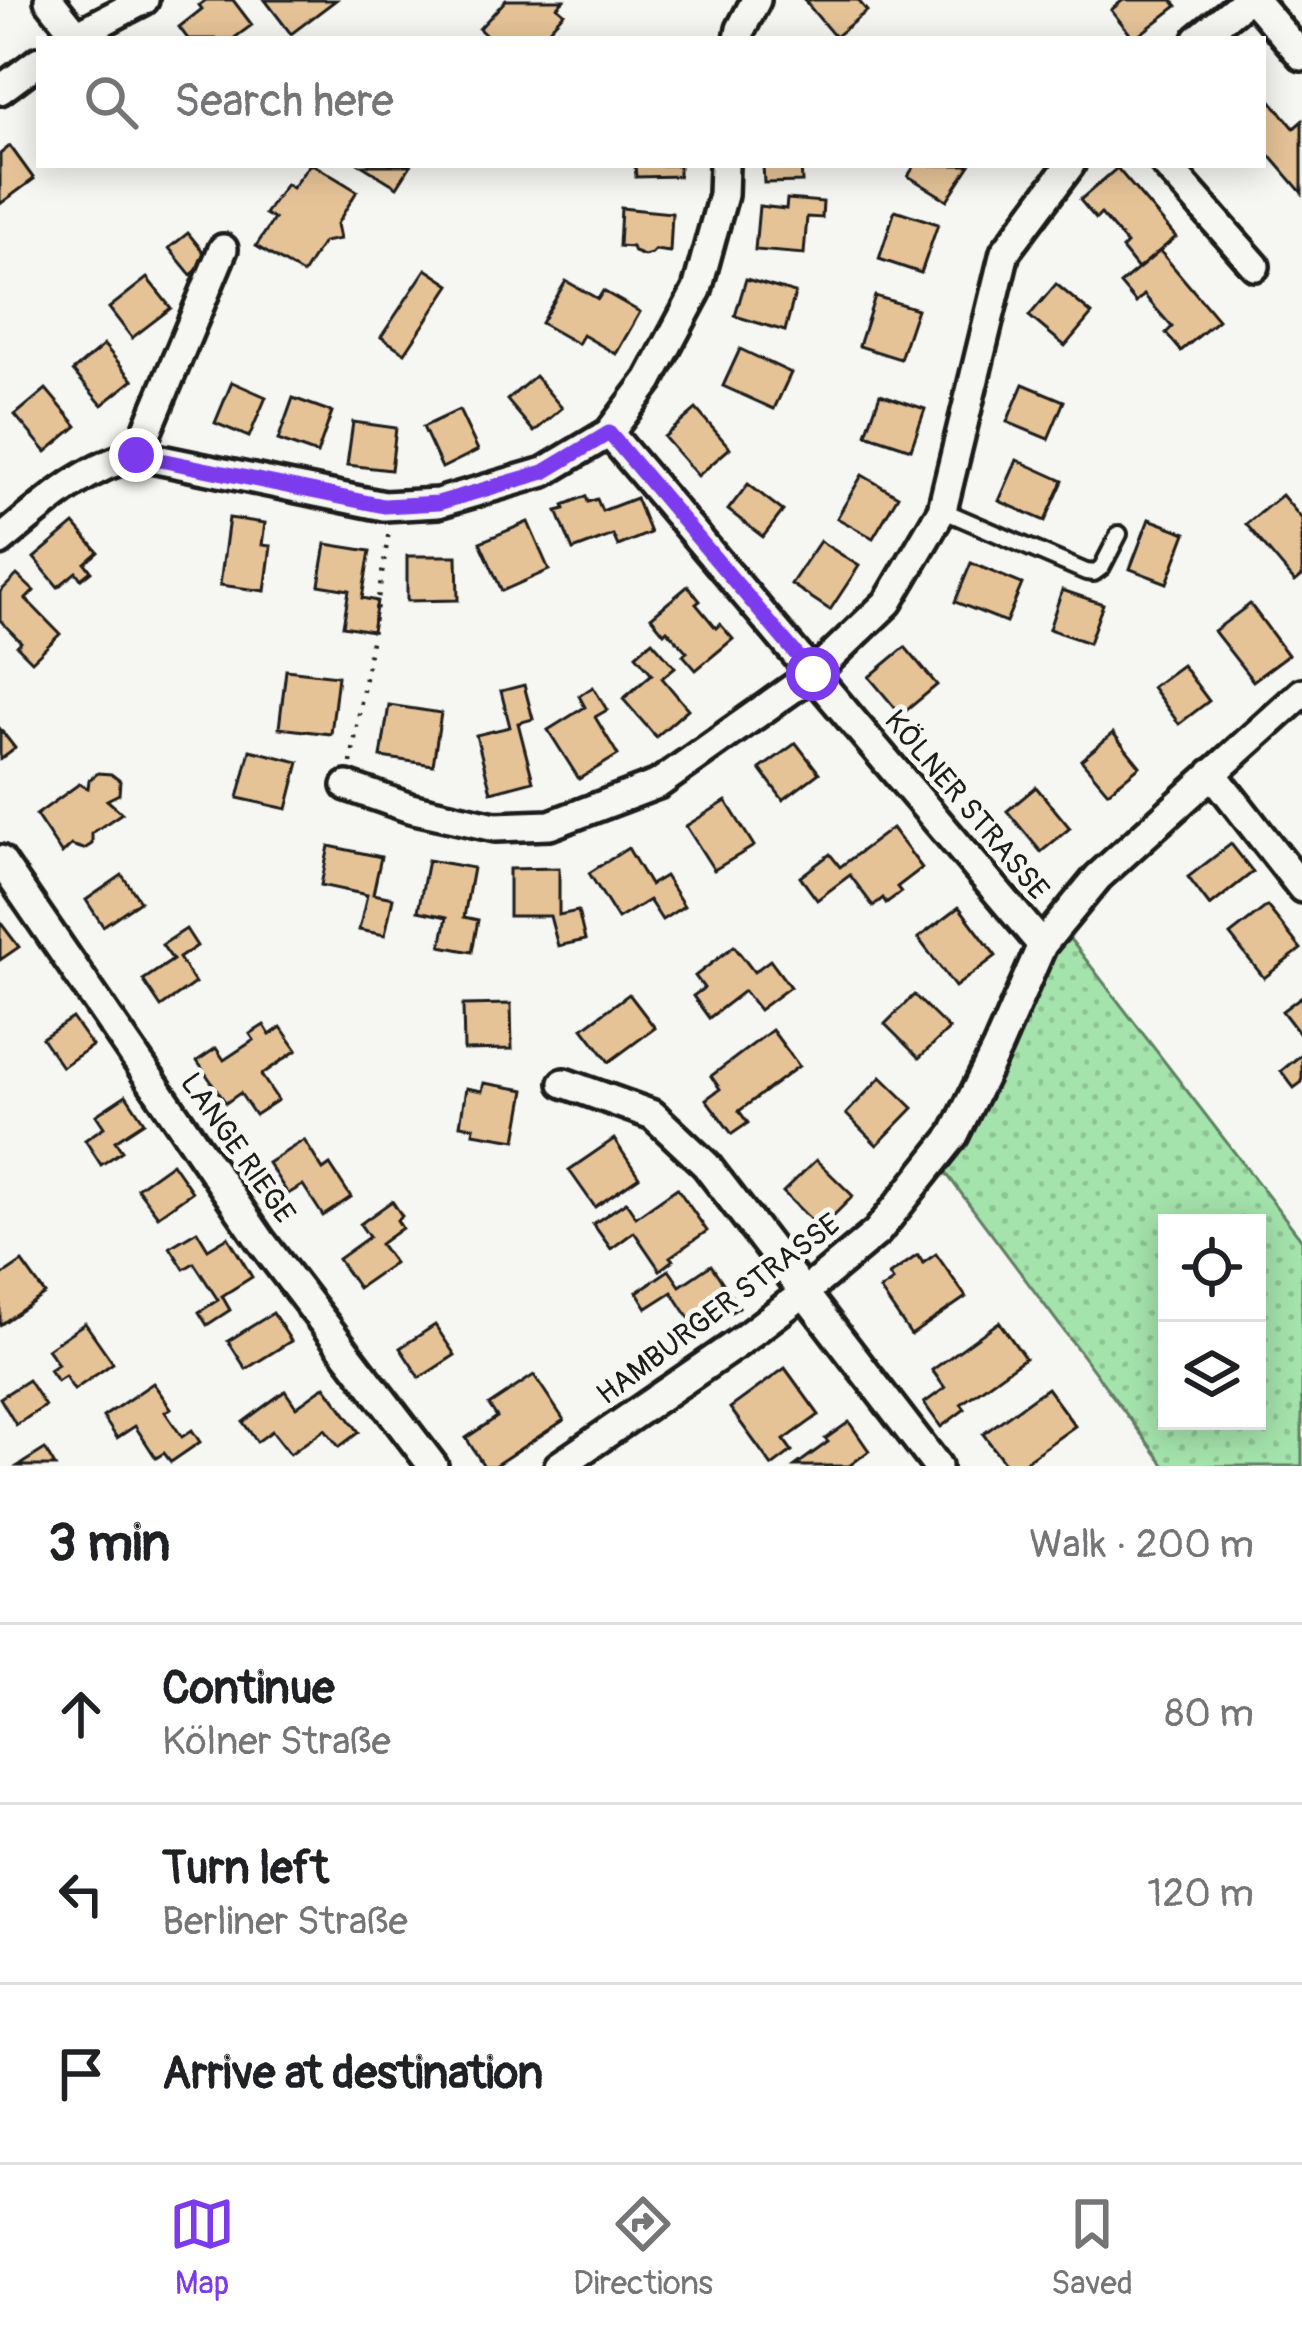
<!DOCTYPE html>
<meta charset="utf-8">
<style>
:root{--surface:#fff;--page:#f2f2f2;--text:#202124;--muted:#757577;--line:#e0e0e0;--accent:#7c3aed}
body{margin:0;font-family:Pangolin,sans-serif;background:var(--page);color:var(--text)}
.controls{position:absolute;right:36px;bottom:36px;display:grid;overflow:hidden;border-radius:0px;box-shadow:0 6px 30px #0003}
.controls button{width:108px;height:108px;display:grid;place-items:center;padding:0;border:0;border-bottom:3px solid var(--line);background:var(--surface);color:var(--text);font:60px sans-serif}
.stop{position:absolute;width:36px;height:36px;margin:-27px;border:9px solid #7c3aed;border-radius:50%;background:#fff}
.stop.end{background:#7c3aed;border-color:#fff;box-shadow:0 3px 12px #0008}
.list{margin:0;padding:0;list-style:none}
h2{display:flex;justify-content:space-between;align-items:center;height:156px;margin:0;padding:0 48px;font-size:51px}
h2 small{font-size:39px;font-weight:400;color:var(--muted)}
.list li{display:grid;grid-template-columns:78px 1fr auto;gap:36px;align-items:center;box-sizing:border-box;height:180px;padding:0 48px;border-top:3px solid var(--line)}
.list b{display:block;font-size:45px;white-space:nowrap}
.list p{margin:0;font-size:39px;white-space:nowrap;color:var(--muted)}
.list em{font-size:39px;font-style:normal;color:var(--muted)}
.icon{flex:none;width:66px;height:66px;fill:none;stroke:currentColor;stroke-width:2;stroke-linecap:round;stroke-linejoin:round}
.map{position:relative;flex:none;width:1302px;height:1466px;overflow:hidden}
.search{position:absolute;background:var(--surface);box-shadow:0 6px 30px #0003;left:36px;right:36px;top:36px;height:132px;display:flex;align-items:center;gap:30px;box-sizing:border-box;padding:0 42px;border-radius:0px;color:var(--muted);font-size:45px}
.sheet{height:696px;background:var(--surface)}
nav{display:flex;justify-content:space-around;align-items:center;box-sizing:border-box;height:168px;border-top:3px solid var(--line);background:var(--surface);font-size:33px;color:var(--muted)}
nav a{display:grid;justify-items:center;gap:6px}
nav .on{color:var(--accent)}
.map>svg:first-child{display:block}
.grass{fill:url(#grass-dots);stroke:#608064;stroke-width:3;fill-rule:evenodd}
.building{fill:#e6c397;stroke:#1c1c1c;stroke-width:3}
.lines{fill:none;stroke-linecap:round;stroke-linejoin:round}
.lane-casing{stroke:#1c1c1c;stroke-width:22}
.street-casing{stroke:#1c1c1c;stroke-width:36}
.path{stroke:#1c1c1c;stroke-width:4.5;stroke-dasharray:3 9;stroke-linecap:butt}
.lane{stroke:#f6f6f2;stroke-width:14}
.street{stroke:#f6f6f2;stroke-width:27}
.route{stroke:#7c3aed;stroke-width:15}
.labels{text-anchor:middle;stroke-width:10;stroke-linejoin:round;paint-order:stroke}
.street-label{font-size:30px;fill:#1c1c1c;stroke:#f6f6f2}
</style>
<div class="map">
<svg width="1302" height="1466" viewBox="0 0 1302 1466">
<defs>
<pattern id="grass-dots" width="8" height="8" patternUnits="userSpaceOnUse" patternTransform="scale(3)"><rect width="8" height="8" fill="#a4e3ac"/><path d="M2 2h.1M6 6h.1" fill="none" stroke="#8dc293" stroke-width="1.8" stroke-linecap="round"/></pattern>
</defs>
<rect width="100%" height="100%" fill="#f6f6f2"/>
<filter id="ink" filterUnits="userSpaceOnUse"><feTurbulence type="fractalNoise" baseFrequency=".00833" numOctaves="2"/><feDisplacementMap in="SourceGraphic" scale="24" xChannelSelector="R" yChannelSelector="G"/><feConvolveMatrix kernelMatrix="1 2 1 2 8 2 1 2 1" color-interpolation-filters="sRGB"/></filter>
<g filter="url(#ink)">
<!-- grass -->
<path class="grass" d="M1070,939l232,301v226h-137l-231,-309 90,-178zM1167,1223h90v198h-90z"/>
<!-- building -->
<g class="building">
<polygon points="206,0 233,0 252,25 233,39 188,39 179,27 202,9 199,5"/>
<polygon points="265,0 336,0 291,34"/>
<polygon points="506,0 564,0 557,7 564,13 540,39 490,39 479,29"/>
<polygon points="804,0 858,0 867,11 835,37"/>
<polygon points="1123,0 1172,0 1177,6 1134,39 1111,10"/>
<polygon points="1263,91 1294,128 1302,121 1302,193 1267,152 1263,156"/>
<polygon points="10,146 34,179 0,204 0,154"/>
<polygon points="309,165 314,165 357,191 337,224 340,239 323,242 303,274 256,246 274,219 265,214 286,184 292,188"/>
<polygon points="361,165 411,165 397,187"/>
<polygon points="635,165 679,165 679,176 636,177"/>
<polygon points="763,165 801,165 802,182 764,183"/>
<polygon points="915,165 970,165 947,200 908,176"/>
<polygon points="1117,168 1176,237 1138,269 1122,249 1127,244 1101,214 1096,219 1080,200"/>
<polygon points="787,199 823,202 822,218 807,217 804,254 755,250 759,206 786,209"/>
<polygon points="621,208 672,213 670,252 655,250 651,254 644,256 634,252 632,247 619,246"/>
<polygon points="895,210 938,224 921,273 879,259"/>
<polygon points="188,233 210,260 191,275 169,248"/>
<polygon points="1160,251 1218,320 1181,351 1166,333 1172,327 1144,295 1136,303 1120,284"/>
<polygon points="426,269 450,285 405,353 381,337"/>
<polygon points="147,278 171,308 132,338 109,308"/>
<polygon points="746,279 795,293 785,331 735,316"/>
<polygon points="566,281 598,299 603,291 640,312 616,354 583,335 578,344 541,323"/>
<polygon points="1056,284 1092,314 1065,346 1029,316"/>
<polygon points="875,296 917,309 900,359 859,346"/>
<polygon points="104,345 133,380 102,405 73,371"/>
<polygon points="740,349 791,373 774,409 723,386"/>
<polygon points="535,376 562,408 534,432 507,400"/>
<polygon points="232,382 266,397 249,437 215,423"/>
<polygon points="1023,384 1064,401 1048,439 1007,422"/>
<polygon points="46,389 77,426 46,452 15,415"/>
<polygon points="880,394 925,409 911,449 866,434"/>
<polygon points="293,398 332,412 317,454 278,440"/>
<polygon points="696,409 730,448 698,476 664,437"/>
<polygon points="459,410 478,450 442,468 423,427"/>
<polygon points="353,422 396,428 391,470 347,465"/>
<polygon points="1017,460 1063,481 1045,521 999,501"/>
<polygon points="862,475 898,496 873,538 837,518"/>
<polygon points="748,484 783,511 763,537 728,510"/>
<polygon points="1282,495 1302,519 1302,576 1295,582 1246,524"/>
<polygon points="586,496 588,502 597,499 602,511 636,498 650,533 618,546 613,535 573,550 557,511 565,509 564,505"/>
<polygon points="229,518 265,523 262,545 271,546 265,591 220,585"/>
<polygon points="1149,519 1186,533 1167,583 1130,569"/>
<polygon points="528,522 549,570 502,591 480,542"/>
<polygon points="74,524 98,552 85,563 91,571 81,579 76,572 58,587 34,558"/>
<polygon points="820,541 859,566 830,610 791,584"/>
<polygon points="326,544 370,551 362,598 377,601 372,631 343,626 349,590 319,585"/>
<polygon points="407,556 457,556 458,600 407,601"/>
<polygon points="971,563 1022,584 1006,622 955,602"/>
<polygon points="17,575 34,591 26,599 60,634 32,661 17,646 21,642 0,620 0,592"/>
<polygon points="688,586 700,601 696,604 716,628 720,624 733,639 696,670 683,655 687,652 667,630 664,633 651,617"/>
<polygon points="1062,590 1103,604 1089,643 1049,629"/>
<polygon points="1250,604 1288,655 1253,681 1214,631"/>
<polygon points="652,641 675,667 662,678 688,709 656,737 623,699 652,674 636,655"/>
<polygon points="905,647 937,685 901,715 869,677"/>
<polygon points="1182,665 1209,701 1179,724 1152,687"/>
<polygon points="286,670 338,676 331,734 279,728"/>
<polygon points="524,685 533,719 518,723 533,781 491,792 476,735 510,727 501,691"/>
<polygon points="593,687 607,710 595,717 618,755 579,779 548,730 585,707 579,696"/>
<polygon points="389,705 441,713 433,765 381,757"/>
<polygon points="0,729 15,748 0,759"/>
<polygon points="1113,733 1140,766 1108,792 1081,760"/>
<polygon points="796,743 819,773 783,800 760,769"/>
<polygon points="250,750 299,762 287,809 238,798"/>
<polygon points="98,773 111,774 120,781 119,794 107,800 122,813 92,833 92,844 84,849 71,845 62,854 36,815 79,784 88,788 89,780"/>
<polygon points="1036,787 1070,828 1041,852 1007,811"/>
<polygon points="726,801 754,846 714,870 686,826"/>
<polygon points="892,828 922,868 897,887 901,892 886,903 883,898 873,906 850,875 817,900 800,877 830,854 840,867"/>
<polygon points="1231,844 1253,872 1210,906 1188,877"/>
<polygon points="329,846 381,857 373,894 393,898 385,935 359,930 367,895 321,885"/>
<polygon points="628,848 650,885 665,876 684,906 662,920 649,900 618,919 589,873"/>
<polygon points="428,860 473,868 464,917 478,920 472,952 441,946 447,917 418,911"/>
<polygon points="559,868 559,915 578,911 585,940 558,946 550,916 509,916 509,869"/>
<polygon points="122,875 140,901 103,926 86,900"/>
<polygon points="1267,906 1301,949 1264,978 1230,935"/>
<polygon points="959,907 996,956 955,987 918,938"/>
<polygon points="0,922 19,947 0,960"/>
<polygon points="186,929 197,946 179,958 195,983 161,1007 143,980 173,960 162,945"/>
<polygon points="734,946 754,972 770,960 790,987 759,1010 744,991 709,1018 693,996 704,988 695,976"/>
<polygon points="629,994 655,1028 609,1062 583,1028"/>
<polygon points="914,995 949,1029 919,1058 885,1024"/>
<polygon points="1302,996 1302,1037 1282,1011"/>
<polygon points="511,1004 512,1049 464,1050 463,1005"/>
<polygon points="72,1018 92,1046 62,1067 42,1038"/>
<polygon points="264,1025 270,1035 281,1027 297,1050 261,1075 278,1100 255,1115 240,1093 226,1103 197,1061 216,1048 224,1060 254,1040 250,1034"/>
<polygon points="772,1030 799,1066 739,1111 748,1123 732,1134 706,1099 720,1089 711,1076"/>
<polygon points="1302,1054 1302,1082 1294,1088 1281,1071"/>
<polygon points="881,1077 913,1108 877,1145 846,1114"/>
<polygon points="484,1083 525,1090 516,1140 473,1133 474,1127 460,1125 466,1088 482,1091"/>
<polygon points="126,1095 144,1122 115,1141 122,1151 101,1165 85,1140 104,1127 96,1115"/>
<polygon points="614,1139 639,1177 595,1207 569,1170"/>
<polygon points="304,1140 323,1170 330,1165 351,1197 323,1216 303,1185 288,1194 268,1163"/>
<polygon points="816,1160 853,1196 820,1229 783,1192"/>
<polygon points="172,1163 192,1192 158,1216 137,1188"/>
<polygon points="677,1188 707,1231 670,1257 673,1260 660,1270 634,1232 611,1249 593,1224 626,1202 636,1217"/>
<polygon points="392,1201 402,1216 397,1220 402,1228 380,1244 394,1263 358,1288 338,1259 369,1237 360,1224"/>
<polygon points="197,1231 208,1249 228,1237 252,1277 222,1296 230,1310 207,1325 199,1312 218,1300 194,1263 184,1269 170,1247"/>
<polygon points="936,1254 966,1297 911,1335 880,1290 893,1281 889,1275 918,1255 923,1263"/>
<polygon points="22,1262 45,1294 0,1325 0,1277"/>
<polygon points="711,1265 739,1307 699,1333 672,1292 647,1308 637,1292 669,1270 680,1286"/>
<polygon points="273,1313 291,1341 246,1369 228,1341"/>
<polygon points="999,1322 1025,1358 961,1404 965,1409 941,1427 924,1403 945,1388 932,1370"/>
<polygon points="85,1323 113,1363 74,1390 65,1376 57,1381 49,1370 58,1364 47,1349"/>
<polygon points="435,1325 455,1355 420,1378 400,1348"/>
<polygon points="785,1368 819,1415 784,1440 792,1451 772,1466 730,1408"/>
<polygon points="534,1375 564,1420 494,1466 484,1466 466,1438 497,1417 489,1405"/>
<polygon points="28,1380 45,1406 16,1425 0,1398"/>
<polygon points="153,1383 171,1408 165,1412 182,1437 192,1430 200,1442 171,1462 164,1453 156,1458 135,1426 117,1438 103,1417"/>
<polygon points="325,1386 359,1432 339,1447 325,1429 290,1454 272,1431 257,1442 243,1422 285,1391 296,1407"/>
<polygon points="1047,1388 1075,1426 1019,1466 1007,1466 983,1434"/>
<polygon points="849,1422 869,1451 849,1466 795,1466 828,1442 825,1439"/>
<polygon points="45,1449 55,1466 18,1466"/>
</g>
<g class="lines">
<!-- lane casing -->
<g class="lane-casing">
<polyline id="lane" points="942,510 1086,572 1094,573 1102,567 1119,534"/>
</g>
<!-- street casing -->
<g class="street-casing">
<g id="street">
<polyline points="49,0 76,34"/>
<polyline points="1254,0 1302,56"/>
<polyline points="69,39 144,0"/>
<polyline points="739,39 741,29 756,0"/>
<polyline points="1198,39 1246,0"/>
<polyline points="0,90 39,61"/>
<polyline points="1166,165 1255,266"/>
<polyline points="609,433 1042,945"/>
<polyline points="137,455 223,249"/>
<path d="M0,541c41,-33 83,-74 137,-86l247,51 54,-3 106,-31 65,-39 40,-53 48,-90 26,-95 1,-30"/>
<polyline points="1212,773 1302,888"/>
<polyline points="347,786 410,808 495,827 550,825 658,784 813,674 888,602 942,510 1005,252 1070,165"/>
<polyline points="0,860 261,1241 433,1466"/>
<polyline points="564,1083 653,1115 706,1165 937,1466"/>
<polyline points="559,1466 738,1343 805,1292 877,1232 954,1135 997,1048 1042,945 1098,877 1302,693"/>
</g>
</g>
<!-- path -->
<polyline class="path" points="351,763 389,531"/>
<!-- lane -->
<use href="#lane" class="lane"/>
<!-- street -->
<use href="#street" class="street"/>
</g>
</g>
<g class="lines" filter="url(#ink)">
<!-- route -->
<polyline class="route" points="136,455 384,506 438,503 544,472 609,433 813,674"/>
</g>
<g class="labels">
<!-- street labels -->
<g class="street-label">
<text transform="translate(967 805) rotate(50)" y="10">KÖLNER STRASSE</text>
<text transform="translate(238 1148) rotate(55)" y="10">LANGE RIEGE</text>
<text transform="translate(718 1309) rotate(-37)" y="10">HAMBURGER STRASSE</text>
</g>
</g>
</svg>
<div class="controls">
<button><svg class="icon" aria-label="locate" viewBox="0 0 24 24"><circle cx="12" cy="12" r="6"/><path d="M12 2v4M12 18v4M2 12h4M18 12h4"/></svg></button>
<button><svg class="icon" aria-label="layers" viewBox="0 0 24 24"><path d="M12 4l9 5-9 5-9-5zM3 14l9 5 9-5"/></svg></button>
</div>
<div class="stop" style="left:813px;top:674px"></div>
<div class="stop end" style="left:136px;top:455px"></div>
<div class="search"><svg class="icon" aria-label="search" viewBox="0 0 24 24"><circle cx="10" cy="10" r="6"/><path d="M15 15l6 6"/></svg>Search here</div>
</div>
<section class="sheet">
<h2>3 min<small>Walk · 200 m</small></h2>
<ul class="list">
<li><svg class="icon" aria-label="ahead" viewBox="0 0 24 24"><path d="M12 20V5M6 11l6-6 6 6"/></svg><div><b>Continue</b><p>Kölner Straße</p></div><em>80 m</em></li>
<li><svg class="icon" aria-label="left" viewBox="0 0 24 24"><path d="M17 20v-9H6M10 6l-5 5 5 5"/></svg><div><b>Turn left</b><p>Berliner Straße</p></div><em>120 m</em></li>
<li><svg class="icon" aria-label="arrive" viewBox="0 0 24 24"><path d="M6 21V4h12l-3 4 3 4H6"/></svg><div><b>Arrive at destination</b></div></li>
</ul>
</section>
<nav>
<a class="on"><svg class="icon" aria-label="map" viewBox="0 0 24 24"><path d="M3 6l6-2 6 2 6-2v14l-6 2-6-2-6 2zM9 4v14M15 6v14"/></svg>Map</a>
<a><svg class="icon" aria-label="directions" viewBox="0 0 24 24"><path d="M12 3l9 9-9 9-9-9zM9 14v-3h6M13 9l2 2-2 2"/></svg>Directions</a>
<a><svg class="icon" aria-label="saved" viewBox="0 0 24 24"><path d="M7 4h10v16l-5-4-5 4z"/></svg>Saved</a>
</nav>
